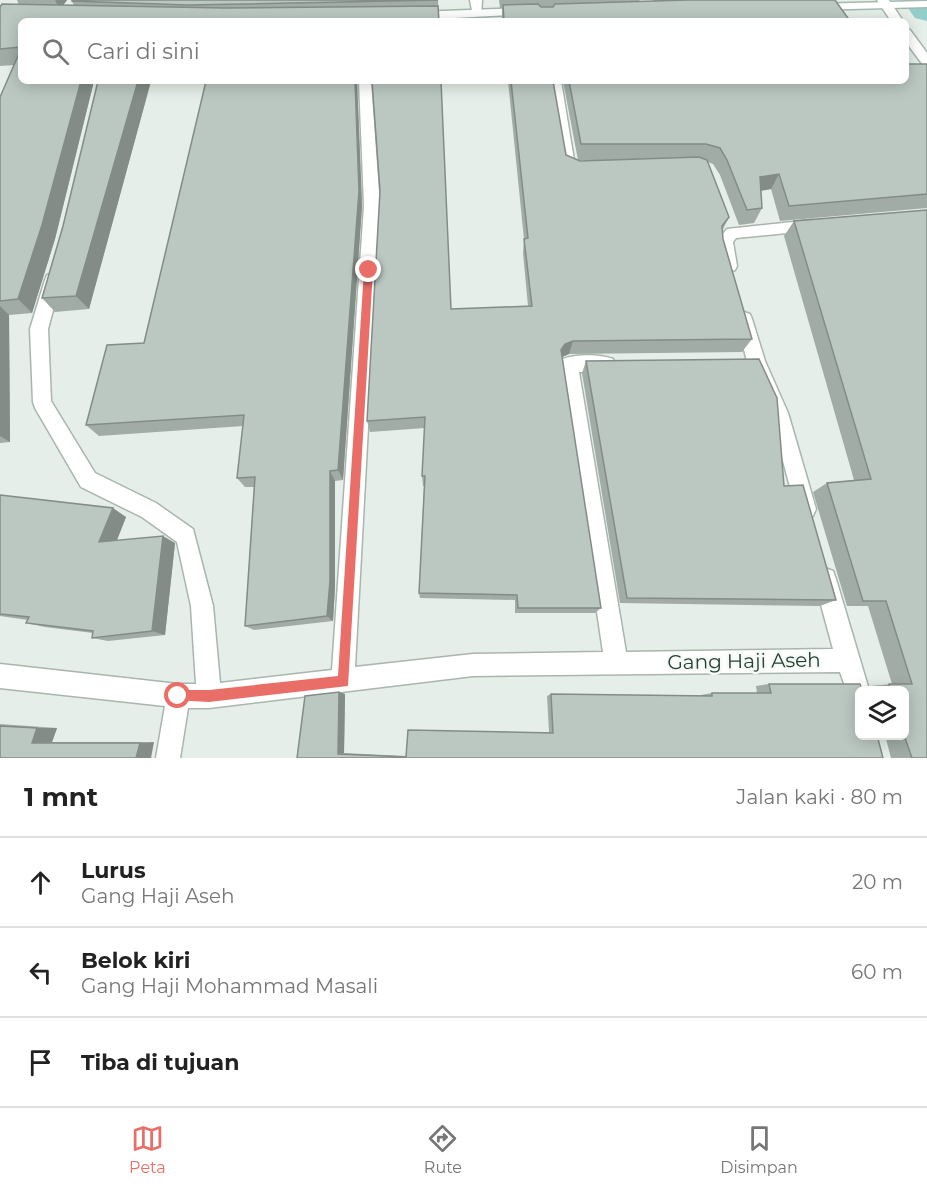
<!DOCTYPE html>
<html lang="id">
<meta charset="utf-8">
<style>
:root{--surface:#fff;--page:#f2f2f2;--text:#222;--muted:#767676;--line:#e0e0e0;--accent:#e96e68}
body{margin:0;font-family:Montserrat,sans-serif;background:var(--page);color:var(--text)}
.controls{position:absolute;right:18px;bottom:18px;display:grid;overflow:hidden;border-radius:9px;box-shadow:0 3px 15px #0003}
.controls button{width:54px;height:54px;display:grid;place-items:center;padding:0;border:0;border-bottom:2px solid var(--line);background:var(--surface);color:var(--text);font:30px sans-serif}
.stop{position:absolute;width:18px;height:18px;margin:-14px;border:4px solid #e96e68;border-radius:50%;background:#fff}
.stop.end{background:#e96e68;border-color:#fff;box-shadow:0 2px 6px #0008}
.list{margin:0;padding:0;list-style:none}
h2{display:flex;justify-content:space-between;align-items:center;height:78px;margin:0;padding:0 24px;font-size:26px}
h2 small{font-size:20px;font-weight:400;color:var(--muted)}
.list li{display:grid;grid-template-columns:39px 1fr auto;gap:18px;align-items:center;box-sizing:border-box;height:90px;padding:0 24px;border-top:2px solid var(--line)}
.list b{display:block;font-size:22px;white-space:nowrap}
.list p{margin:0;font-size:20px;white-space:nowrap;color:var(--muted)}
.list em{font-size:20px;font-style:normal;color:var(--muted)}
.icon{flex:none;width:33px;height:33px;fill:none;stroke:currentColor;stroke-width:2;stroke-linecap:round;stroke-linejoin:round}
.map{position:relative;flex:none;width:927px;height:758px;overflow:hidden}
.search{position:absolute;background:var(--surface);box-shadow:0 3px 15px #0003;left:18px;right:18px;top:18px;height:66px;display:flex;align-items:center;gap:15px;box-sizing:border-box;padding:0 21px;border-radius:9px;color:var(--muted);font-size:22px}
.sheet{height:348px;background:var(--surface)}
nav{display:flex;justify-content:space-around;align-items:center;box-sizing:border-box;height:84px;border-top:2px solid var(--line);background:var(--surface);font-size:16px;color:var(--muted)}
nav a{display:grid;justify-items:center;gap:3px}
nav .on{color:var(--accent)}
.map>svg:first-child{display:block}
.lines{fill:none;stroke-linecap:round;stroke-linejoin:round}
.canal{fill:#92cecc;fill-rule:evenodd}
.street-casing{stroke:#a8b6ae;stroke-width:3}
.secondary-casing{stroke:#a4b9ae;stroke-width:3}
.street{fill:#fff;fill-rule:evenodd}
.secondary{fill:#fff;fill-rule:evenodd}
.wall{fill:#a1aca6;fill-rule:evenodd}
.shaded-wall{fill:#838c87}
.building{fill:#bbc8c1;stroke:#838c87;stroke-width:1.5}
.route{fill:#e96e68}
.labels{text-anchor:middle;stroke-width:5;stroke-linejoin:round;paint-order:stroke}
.street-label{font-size:20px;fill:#253f33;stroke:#f6faf7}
</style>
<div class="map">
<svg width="927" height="758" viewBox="0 0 927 758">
<rect width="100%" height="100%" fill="#e5eee8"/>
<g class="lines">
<!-- canal -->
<polygon class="canal" points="902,0 927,0 927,21 915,18"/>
<!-- street casing -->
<g class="street-casing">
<g id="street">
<polygon points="470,0 482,0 481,16 473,16"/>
<polygon points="877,0 889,0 903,21 891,21"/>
<polygon points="906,29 910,30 927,53 927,66 923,65 906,42"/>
<path d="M359,81h12l9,125 -25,461 118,-13 130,-2 -43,-288 3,-5c13,-5 37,-5 50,0l3,5 -3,5 -6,3h-28l47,280 207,-3 -19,-70 3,-8 8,-3 8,3 3,8 33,111h-9v20l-8,-4 -12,-34 -367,4 -264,32h-21l-8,50h-24l9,-52 -165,-18v-24l178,20h18l-5,-78 -14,-64 -35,-25 -61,-30 -46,-79 -2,-6 -3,-73 15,-49 2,-5 6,-1 6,1 2,5 -13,49 3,72 44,72 61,30 37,26 20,77 7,77 112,-13 32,-464z"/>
<path d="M549,81h12l13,79 13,9 -2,4c-7,2 -19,-1 -23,-8z"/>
<polygon points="812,220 817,222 820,226 817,230 736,238 733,242 737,266 735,270 729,272 723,270 717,241 727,229"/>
<polygon points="744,312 750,314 752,319 765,361 788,413 816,509 813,516 806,519 799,516 796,509 770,413 747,361 736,319 738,314"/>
</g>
</g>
<!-- secondary casing -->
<g class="secondary-casing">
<g id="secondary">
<polygon points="927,1 927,7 814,10 808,7 814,4"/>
<polygon points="526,8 532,12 530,14 416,20 410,16 416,12"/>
</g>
</g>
<!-- street -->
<use href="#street" class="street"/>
<!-- secondary -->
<use href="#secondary" class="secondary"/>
</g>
<!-- wall -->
<g class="wall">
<polygon points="17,0 67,0 63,5 74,6 72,1 438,0 439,21 21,21 21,81 94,81 55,239 32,313 9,315 10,442 0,443 0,97 14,65 0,66 0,7 19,5"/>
<polygon points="499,0 640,0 639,1 653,1 653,0 835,0 850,21 502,21 502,8 500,8"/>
<path d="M927,64v144l-147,13 -9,-32 -10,2 1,17 -8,15 -15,2 -19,-50 -7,-11 -5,-2 21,55 -6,12v10l29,100 -10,13 -173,2 -7,3 39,251 -6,5h-80v-13l-95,-2 -1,-5 5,-107h-1l-1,-10 3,-48 -55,4 -3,-11 13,-230 71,118 77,-3 -5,-53 1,-14 -16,-158h45l13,74 12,5 -15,-79h343zM578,160h32l-30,1z"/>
<polygon points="98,81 151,81 89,309 55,312 42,298 63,226"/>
<polygon points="206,81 357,81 362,206 343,480 335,481 335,587 333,621 254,630 245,626 254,487 245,487 237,478 243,426 99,436 86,425 144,343"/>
<polygon points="927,210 927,758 891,758 885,735 904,735 904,690 871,690 870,686 892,684 868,606 847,606 813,492 827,483 854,480 784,236 794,221"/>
<polygon points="586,361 784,486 836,600 820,606 620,603 582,373"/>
<polygon points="0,495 126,517 117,540 175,543 165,635 108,641 92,638 93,633 45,627 26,623 28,620 0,616"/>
<polygon points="769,684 883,758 297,758 339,692 345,694 344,753 406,756 549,732 547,696 551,694 701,696 701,695 712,693 757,693 756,686"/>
<polygon points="0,724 57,728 52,742 154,742 0,758"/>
</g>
<!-- shaded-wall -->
<g class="shaded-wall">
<polygon points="55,0 67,0 60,10"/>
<polygon points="81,81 94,81 55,239 32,313 18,299"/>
<polygon points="138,81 151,81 89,309 76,296"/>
<polygon points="355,81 357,81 362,206 343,480 338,470"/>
<polygon points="779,174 771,189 752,192 760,177"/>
<polygon points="0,306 9,315 10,442 0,436"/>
<polygon points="573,341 569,354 562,357 561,350 565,344"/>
<polygon points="330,471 335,481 335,587 333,621 327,616"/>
<polygon points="113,508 126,517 113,550 99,542"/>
<polygon points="163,536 175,543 165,635 152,631"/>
<polygon points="339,692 345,694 344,753 338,754"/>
<polygon points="37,728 57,728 52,742 32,743"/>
<polygon points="154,742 151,758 136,758 140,743"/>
</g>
<!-- building -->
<g class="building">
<polygon points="72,0 438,0 188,5 72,1"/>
<polygon points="688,0 835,0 850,21 504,21 503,5 538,4 541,7 553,7 555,4"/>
<polygon points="2,4 226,8 438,6 439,21 21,21 21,47 0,49 0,7"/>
<polygon points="21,49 21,81 81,81 42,225 18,299 0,301 0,97"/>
<polygon points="906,64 927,64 927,194 789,206 779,174 760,177 762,208 747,210 727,160 720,148 706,144 581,144 569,81 906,81"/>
<polygon points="98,81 138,81 76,296 42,298 63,226"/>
<polygon points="206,81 355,81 359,191 338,470 330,471 330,581 327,616 245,626 255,477 237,478 244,415 86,425 107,345 144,343"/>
<polygon points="372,81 441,81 451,309 532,306 524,239 528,238 511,81 553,81 566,155 580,161 699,157 707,160 729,217 722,226 723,239 752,339 573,341 565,344 561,350 601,608 518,608 517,595 419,593 425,476 422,476 425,417 367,421 380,191"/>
<polygon points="927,210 927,758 912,758 904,735 904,690 881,690 889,690 889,684 912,684 886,601 863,601 827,483 871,479 794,221"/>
<polygon points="759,359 777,398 784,486 803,485 836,600 627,598 586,361"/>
<polygon points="0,495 113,508 99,542 163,536 152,631 92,638 93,631 26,623 29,617 0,614"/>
<polygon points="769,684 860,684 862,690 860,690 860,735 877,735 883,758 297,758 305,696 339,692 338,754 406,757 408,730 553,733 551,694 712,696 712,693 771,693"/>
<polygon points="0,726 37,728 32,743 140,743 136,758 0,758"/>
</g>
<!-- route -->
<polygon class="route" points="369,267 373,270 348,686 209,702 174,700 172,696 174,692 178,690 209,690 338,676 364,270"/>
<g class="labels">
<!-- street labels -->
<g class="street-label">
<text transform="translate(744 661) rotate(-1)" y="7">Gang Haji Aseh</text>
</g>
</g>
</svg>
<div class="controls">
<button><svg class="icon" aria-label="layers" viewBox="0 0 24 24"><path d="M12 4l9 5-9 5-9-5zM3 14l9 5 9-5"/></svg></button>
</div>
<div class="stop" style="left:178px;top:696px"></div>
<div class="stop end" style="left:369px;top:270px"></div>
<div class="search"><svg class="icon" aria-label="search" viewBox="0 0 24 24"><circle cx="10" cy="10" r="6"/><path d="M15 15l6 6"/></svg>Cari di sini</div>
</div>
<section class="sheet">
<h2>1 mnt<small>Jalan kaki · 80 m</small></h2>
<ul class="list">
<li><svg class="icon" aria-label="ahead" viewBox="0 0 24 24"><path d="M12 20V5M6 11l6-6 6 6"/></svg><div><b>Lurus</b><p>Gang Haji Aseh</p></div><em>20 m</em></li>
<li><svg class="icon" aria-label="left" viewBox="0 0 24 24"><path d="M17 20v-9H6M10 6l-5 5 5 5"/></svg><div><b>Belok kiri</b><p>Gang Haji Mohammad Masali</p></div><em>60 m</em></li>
<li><svg class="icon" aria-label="arrive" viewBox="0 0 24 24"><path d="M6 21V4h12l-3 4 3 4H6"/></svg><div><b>Tiba di tujuan</b></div></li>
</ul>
</section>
<nav>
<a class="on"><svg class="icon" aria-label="map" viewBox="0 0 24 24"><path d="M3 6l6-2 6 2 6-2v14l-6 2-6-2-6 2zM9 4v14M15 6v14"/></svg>Peta</a>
<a><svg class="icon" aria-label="directions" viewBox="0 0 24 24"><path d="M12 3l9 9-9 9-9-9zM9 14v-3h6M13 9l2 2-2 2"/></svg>Rute</a>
<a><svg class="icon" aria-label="saved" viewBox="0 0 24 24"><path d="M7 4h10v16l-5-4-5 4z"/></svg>Disimpan</a>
</nav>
